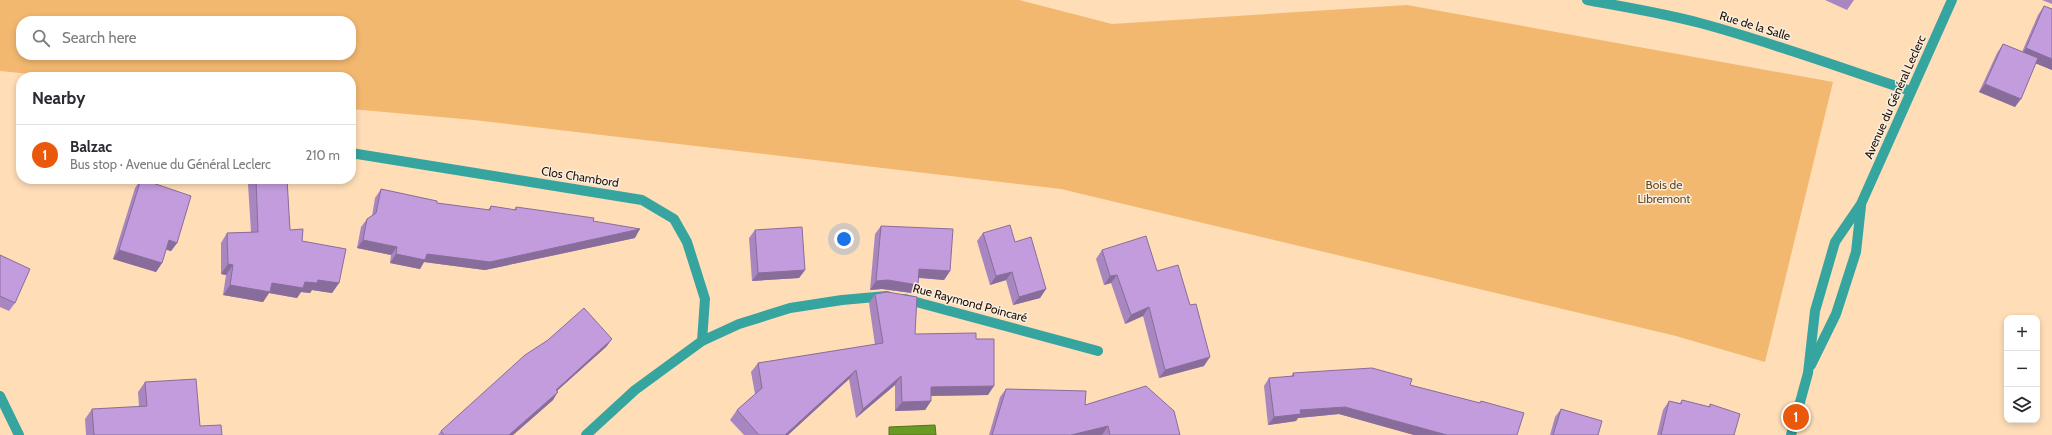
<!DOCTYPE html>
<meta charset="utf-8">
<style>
:root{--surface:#fff;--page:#f2f2f3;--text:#2b2b33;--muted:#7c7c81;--line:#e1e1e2;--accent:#ea580c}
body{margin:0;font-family:Cabin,sans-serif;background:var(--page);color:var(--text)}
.controls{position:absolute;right:12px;bottom:12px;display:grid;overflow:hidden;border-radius:8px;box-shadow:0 2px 6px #0003}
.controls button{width:36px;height:36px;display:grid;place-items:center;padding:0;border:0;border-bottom:1px solid var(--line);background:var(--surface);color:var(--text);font:20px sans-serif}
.you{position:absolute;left:844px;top:239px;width:14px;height:14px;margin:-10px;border:3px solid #fff;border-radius:50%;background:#1a73e8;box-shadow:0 0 0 6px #1a73e833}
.badge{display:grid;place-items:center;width:26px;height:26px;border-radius:50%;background:var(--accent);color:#fff;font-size:13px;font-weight:700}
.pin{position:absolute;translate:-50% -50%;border:2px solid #fff;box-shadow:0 1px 4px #0006}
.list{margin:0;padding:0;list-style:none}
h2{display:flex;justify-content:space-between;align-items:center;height:52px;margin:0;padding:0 16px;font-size:17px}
h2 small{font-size:13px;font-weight:400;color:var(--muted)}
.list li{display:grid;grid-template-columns:26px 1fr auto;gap:12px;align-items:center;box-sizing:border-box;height:60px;padding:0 16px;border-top:1px solid var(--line)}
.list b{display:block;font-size:15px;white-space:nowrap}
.list p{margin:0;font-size:13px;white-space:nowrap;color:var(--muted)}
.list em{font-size:13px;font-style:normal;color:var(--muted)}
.icon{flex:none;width:22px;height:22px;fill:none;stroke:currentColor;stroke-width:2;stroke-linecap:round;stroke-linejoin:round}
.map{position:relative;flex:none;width:2052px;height:435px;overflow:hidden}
.search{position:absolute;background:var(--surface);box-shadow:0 2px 6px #0003;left:16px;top:16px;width:340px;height:44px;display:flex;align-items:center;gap:10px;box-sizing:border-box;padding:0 14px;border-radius:16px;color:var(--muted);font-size:15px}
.panel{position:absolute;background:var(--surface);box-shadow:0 2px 6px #0003;left:16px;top:72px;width:340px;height:112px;border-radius:16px}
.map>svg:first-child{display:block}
.green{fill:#f2b870;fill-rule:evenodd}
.water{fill:#679b24;stroke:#527219}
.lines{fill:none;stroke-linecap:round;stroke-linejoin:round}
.minor{stroke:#36a49f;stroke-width:10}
.wall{fill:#a886bf}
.shaded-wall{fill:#886d9b}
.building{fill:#c39cde;stroke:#886d9b}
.labels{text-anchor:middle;stroke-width:3;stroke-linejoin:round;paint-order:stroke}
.street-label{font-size:12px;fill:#201100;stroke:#f9eee2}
.park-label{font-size:12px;fill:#69481c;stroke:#f9eee2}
</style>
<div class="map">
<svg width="2052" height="435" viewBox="0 0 2052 435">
<rect width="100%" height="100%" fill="#feddb7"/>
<!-- green -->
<path class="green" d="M0,0h1019l93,24 295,-19 426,77 -68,280 -89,-26 -615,-147 -587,-69 -123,-11v-32h-291l-60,-6zM21,21h330v34h-330z"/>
<!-- water -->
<polygon class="water" points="935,425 936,435 889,435 889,427"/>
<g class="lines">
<!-- minor -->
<g class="minor">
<path d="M1587,0c38,7 76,13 113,23 71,19 141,45 211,68"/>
<polyline points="351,153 642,200 674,219 687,242 705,299 702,341"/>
<polyline points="905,299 1098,351"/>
<polyline points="1811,365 1836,314 1856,252 1861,206"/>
<polyline points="0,396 19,435"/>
<polyline points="586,435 635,390 702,341 739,324 790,308 842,300 887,296"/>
<polyline points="1791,435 1808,373 1815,311 1835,242 1861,204 1952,0"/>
</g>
</g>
<!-- wall -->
<g class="wall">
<polygon points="1825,0 1854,0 1847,10"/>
<polygon points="2042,0 2052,0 2052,4"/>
<polygon points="2044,6 2052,9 2052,70 2036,63 2015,107 1979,92 1997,53 2003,44 2022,52 2038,15"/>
<polygon points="141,179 177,243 171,251 166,250 162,263 156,272 113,259 135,188"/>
<polygon points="246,179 287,179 290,230 302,241 339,283 332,293 312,290 310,293 301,292 297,298 269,293 263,302 223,295 226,275 221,274 221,243 227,233 251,232 248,184"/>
<polygon points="381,189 437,203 488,210 491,206 514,210 516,207 593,221 635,238 485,270 424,262 420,269 390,263 391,255 357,248 361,227 367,219 372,216 375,198"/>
<polygon points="881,226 950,271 944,280 918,278 918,285 912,293 882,289 870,290 875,234"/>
<polygon points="755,230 805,270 799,278 752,281 749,238"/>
<polygon points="983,233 1015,242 1046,289 1040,298 1013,305 1006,280 990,285 977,241"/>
<polygon points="1102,250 1157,271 1204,366 1159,378 1143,316 1125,324 1111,283 1104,285 1096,259"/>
<polygon points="0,255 15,303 9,311 0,307"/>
<polygon points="875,294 915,334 976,339 988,395 931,396 931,401 925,410 895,411 895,385 856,418 849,379 788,435 744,435 730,420 737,410 755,394 751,372 758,363 875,345 869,303"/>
<polygon points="607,346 557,391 553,400 513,435 438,435 441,431"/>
<polygon points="1293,373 1410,385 1479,403 1481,401 1517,435 1414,435 1339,414 1298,418 1296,421 1268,425 1264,386 1269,378 1291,377"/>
<polygon points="145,382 200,426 222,435 86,435 85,419 92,409 139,407 138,392"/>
<polygon points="1006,389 1085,405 1180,435 989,435 1000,397"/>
<polygon points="1682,400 1709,407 1710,404 1734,435 1657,435 1663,410 1669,401 1680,403"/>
<polygon points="1561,409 1598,435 1550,435 1555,417"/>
</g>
<!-- shaded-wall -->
<g class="shaded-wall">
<polygon points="2026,48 2052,59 2052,70 2020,57"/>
<polygon points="1985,84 2021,99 2015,107 1979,92"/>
<polygon points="640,229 635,238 485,270 424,262 420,269 390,263 396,254 427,254"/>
<polygon points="169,240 177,243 171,251 163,248"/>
<polygon points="363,240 397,247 391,255 357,248"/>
<polygon points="119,250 162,263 156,272 113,259"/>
<polygon points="228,264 233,265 226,275 221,274"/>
<polygon points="919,269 950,271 944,280 913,277"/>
<polygon points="805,270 799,278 752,281 758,273"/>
<polygon points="1012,272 1006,280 990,285 996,276"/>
<polygon points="1117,275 1111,283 1104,285 1110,276"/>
<polygon points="318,280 339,283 332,293 312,290 310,293 301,292 297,298 269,293 263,302 223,295 230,285 305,282"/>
<polygon points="888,280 918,285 912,293 882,289 870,290 876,281"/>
<polygon points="1046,289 1040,298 1013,305 1019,297"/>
<polygon points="1149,307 1143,316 1125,324 1131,315"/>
<polygon points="612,339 607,346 550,397 556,390"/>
<polygon points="1210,357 1204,366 1159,378 1165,370"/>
<polygon points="856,370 849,379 788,435 785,435"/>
<polygon points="901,376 895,385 856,418 863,409"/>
<polygon points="994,386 988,395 925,396 931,387"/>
<polygon points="558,392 553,400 513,435 509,435"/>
<polygon points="931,401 925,410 895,411 902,402"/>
<polygon points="1345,407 1447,435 1414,435 1339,414 1298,418 1296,421 1268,425 1274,417 1300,410"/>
<polygon points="1108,426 1102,435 1071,435"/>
</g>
<!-- building -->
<g class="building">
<polygon points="2044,6 2052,9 2052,59 2026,48"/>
<polygon points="2003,44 2038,58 2021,99 1985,84"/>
<polygon points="141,179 191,196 177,243 169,240 162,263 119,250"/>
<polygon points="256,179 287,179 290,230 303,229 302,241 346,249 339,283 318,280 317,283 305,282 303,288 272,283 270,292 230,285 233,265 228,264 227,233 258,232"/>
<polygon points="381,189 437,201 437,203 490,210 491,206 516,210 516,207 594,218 593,221 640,229 490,262 427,254 425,260 396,254 397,247 363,240 367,219 376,213"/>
<polygon points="1010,225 1015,242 1031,237 1046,289 1019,297 1012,272 996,276 983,233"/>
<polygon points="881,226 953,229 950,271 919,269 918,285 888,280 876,281"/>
<polygon points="802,227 805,270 758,273 755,230"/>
<polygon points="1146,236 1157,271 1178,265 1190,305 1196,304 1210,357 1165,370 1149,307 1131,315 1117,275 1110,276 1102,250"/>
<polygon points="0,255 30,269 15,303 0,296"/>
<polygon points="887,292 917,297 915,334 976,333 976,339 994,339 994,386 931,387 931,401 902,402 901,376 863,409 856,370 785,435 759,435 737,410 762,388 758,363 883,343 875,294"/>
<polygon points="584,308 612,339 556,390 558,392 509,435 444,435 441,431 525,355 548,340"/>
<polygon points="1372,368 1412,379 1410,385 1480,403 1481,401 1524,413 1517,435 1447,435 1345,407 1300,410 1301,414 1274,417 1269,378 1294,376 1293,373"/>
<polygon points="196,379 200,426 221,425 222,435 94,435 92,409 147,406 145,382"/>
<polygon points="1146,386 1174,411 1180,435 1110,435 1108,426 1071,435 992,435 1006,389 1086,391 1085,405"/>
<polygon points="1682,400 1710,407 1710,404 1740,414 1734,435 1661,435 1669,401 1681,404"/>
<polygon points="1561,409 1602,421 1598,435 1553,435"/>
</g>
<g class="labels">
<!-- street labels -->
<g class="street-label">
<text transform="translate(1755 26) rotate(17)" y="4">Rue de la Salle</text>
<text transform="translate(1895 97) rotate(-66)" y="4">Avenue du Général Leclerc</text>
<text transform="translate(580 177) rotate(9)" y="4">Clos Chambord</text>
<text transform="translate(970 303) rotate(15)" y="4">Rue Raymond Poincaré</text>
</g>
<!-- park labels -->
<g class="park-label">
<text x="1664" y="189">Bois de<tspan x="1664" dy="14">Libremont</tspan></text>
</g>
</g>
</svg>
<div class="controls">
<button>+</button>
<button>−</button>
<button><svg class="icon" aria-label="layers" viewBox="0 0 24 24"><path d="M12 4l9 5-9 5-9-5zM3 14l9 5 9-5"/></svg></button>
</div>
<div class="you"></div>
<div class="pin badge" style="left:1796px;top:417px">1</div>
<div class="search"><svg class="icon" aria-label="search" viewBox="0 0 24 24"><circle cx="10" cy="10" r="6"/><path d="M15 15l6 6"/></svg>Search here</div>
<section class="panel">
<h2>Nearby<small></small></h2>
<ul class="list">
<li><span class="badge">1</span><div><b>Balzac</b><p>Bus stop · Avenue du Général Leclerc</p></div><em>210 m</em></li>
</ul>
</section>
</div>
